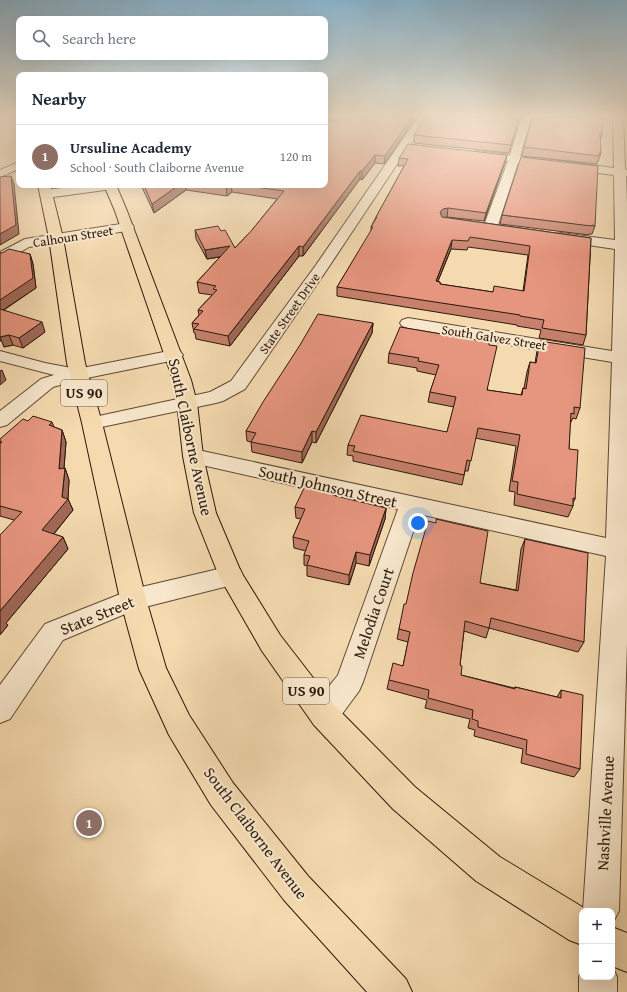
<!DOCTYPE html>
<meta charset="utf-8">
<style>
:root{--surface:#fff;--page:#f2f2f3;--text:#1f2937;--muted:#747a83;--line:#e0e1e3;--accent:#8f2418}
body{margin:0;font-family:"Gentium Book Plus",serif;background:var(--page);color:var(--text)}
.controls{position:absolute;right:12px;bottom:12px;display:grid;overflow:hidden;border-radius:8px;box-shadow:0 4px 16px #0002}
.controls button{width:36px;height:36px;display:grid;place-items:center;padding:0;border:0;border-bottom:1px solid var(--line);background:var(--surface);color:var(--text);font:20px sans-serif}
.you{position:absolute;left:418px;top:523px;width:14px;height:14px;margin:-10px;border:3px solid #fff;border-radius:50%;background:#1a73e8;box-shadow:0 0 0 6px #1a73e833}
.badge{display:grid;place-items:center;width:26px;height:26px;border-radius:50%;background:var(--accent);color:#fff;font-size:13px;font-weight:700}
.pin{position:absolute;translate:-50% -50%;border:2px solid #fff;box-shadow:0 1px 4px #0006}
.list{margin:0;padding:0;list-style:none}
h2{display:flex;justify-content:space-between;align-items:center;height:52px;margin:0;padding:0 16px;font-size:17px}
h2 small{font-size:13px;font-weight:400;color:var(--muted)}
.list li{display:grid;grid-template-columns:26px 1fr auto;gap:12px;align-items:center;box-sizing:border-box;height:64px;padding:0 16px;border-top:1px solid var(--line)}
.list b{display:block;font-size:15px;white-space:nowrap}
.list p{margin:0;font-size:13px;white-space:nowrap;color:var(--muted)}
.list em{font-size:13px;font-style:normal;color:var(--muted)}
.icon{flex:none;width:22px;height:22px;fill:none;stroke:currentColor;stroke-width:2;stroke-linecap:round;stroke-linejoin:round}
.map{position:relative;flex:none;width:627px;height:992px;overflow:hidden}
.search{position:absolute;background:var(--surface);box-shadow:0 4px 16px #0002;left:16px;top:16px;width:312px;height:44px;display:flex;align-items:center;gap:10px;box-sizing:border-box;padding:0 14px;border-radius:8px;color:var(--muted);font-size:15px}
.panel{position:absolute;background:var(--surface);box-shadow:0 4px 16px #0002;left:16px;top:72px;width:312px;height:116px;border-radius:8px}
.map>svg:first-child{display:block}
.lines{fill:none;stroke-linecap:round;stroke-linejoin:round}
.street-casing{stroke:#5e4935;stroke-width:2}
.primary-casing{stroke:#2b190c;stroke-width:2}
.street{fill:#f8e7cc;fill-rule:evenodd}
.primary{fill:#f5dab0;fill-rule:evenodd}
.wall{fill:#c6806c;stroke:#2b190c;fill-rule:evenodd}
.shaded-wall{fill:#a16858;stroke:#2b190c}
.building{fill:#e6957e;stroke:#2b190c;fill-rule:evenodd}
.labels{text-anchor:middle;stroke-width:4;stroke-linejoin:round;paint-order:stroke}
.far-street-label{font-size:13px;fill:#2b190c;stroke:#f8e7cc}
.shield{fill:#f8e7cc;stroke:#685746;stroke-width:1}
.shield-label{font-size:15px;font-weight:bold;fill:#2b190c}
.street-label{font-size:16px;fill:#2b190c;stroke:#f8e7cc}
</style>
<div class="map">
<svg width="627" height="992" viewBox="0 0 627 992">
<rect width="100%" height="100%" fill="#f5dab0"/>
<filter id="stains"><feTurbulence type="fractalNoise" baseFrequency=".005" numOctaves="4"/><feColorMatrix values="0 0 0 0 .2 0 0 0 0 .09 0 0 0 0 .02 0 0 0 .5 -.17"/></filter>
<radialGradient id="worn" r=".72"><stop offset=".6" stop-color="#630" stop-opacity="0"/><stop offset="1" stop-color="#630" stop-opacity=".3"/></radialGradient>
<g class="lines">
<!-- street casing -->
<g class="street-casing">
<g id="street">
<polygon points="419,116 429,116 328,268 245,389 223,401 216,403 92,429 85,427 82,423 85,419 210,392 231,381 316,265"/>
<polygon points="522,116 532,116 520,156 614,168 613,116 623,116 625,169 627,170 627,176 626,176 627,204 627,643 619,911 612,924 612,911 583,911 606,556 419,514 363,682 359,691 334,725 324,729 314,725 309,715 314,705 338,675 398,509 193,463 186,461 183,456 186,451 193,449 606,538 612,362 408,328 402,326 400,323 402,320 408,318 612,351 615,249 561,241 556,240 554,237 556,234 561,233 615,240 614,175 518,163 497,228 495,231 485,231 483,228 508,161 477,157 472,154 477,151 510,155"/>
<polygon points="19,162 19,169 0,177 0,170"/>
<polygon points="85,185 118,185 116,188 112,189 46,198 42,197 40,194 42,191 46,190"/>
<polygon points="127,223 132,224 134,227 132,230 29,247 5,261 0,262 0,252 25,239"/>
<polygon points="174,350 180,351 183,355 180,359 82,379 53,387 7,425 0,427 0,411 41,379 54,375 0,361 0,351 45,363 77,369"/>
<polygon points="231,566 240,569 243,576 240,583 137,609 63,640 10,719 0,723 0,685 45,624 133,589"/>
<polygon points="612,966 617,977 617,992 579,992 579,977 582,970 582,977 612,977"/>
</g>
</g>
<!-- primary casing -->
<g class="primary-casing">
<g id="primary">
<polygon points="38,185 50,185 63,238 85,363 102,423 146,599 166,668 189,715 233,783 308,876 406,979 412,992 367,992 284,900 211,805 169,735 139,669 120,599 82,423 67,363 49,238"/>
<polygon points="104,185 116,185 127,211 191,380 197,403 203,456 216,513 241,572 280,635 334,705 415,787 500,857 589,911 582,911 582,945 569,940 476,881 393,809 314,725 262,651 219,576 194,513 183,456 177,403 173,380 115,211"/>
<polygon points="612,927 627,933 627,972 612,966"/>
</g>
</g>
<!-- street -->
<use href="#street" class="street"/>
<!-- primary -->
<use href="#primary" class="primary"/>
</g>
<!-- wall -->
<g class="wall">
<polygon points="325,116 417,116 384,164 375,163 362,180 360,179 303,256 299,256 230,346 196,339 195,333 194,333 192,323 199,315 198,310 212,295 199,293 197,282 220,257 207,259 196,239 195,230 221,231 235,248 252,230 277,199 232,192 227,196 186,190 154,213 141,185 325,185"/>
<polygon points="520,116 509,153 414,143 414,135"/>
<polygon points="533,116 602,135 600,140 601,153 598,162 597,162 597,164 522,156 524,147"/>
<path d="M507,155l-2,8 -21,58 -37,-4h-4l148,21 -5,97 -3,10 -44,-7 2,-8 -24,-4v-1l-180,-29v-9l34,-55v-5l5,-10 28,-51h-6l1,-8zM468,247l60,8 -5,36 -30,1 -53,-8v-2l-2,-1 13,-32 16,1z"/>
<polygon points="502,215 595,226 592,234 589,234 589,235 500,224"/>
<polygon points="0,253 30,254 33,264 36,288 4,310 45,332 23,348 13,345 4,347 2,341 0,341"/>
<polygon points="373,323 372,333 316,443 312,442 302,463 252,452 251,442 247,441 246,431"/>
<polygon points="540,341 580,408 576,419 573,418 570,424 569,449 575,499 573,503 573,506 568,517 514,505 515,492 509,491 516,446 475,438 468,471 465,471 462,485 353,461 353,456 347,455 348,445 447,432 454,407 428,402 430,392 436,375 417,371 417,368 388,363 389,353 489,345 487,390 521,395 523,388 524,388 527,372 530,362 535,363 537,351"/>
<polygon points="54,427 62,430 66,442 64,468 65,468 69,480 68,498 68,499 73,510 54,534 63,537 68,549 6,623 8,625 0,635 14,520 0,516 0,439"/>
<polygon points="333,492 333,495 386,508 385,519 369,566 356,563 349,585 307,576 307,566 304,565 304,555 306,551 294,548 293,537 301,519 296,518 295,507"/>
<polygon points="525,539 584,642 578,652 489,628 486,638 464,631 460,665 461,675 514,688 515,687 557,697 561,690 580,769 574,777 521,763 523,749 474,736 475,730 468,728 470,719 425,708 427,700 387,689 389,680 403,666 408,642 397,639 399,629 406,604 480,583 516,590 521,549"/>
</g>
<!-- shaded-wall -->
<g class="shaded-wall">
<polygon points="413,116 417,116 384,164 385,156"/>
<polygon points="375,155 375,163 362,180 362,171"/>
<polygon points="507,155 505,163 484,221 486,213"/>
<polygon points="360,171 360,179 303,256 303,247"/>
<polygon points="11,176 14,184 19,234 0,245 0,234"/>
<polygon points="179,185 185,185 186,190 154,213 152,204"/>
<polygon points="229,185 231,185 232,192 227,196 226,187"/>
<polygon points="448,208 447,217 442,218 440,212 443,209"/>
<polygon points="452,240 451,249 434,291 436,281"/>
<polygon points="230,246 231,255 207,259 205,250"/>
<polygon points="299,246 299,256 230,346 228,336"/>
<polygon points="30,254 33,264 36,288 0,312 0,300"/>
<polygon points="42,322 45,332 23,348 19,338"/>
<polygon points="373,323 372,333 316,443 316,432"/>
<polygon points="9,335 13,345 4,347 0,337"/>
<polygon points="2,370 6,380 0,385 0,371"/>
<polygon points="52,422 57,434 49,425"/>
<polygon points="62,430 66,442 63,481 59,469"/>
<polygon points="312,431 312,442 302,463 302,452"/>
<polygon points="65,468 69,480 68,499 73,510 47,542 42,530 62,497"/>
<polygon points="386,508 385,519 369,566 370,555"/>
<polygon points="63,537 68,549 6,623 8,625 0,635 0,611"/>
<polygon points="356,552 356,563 349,585 349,575"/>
</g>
<!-- building -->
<g class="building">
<polygon points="339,116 413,116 385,156 375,155 362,171 360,171 303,247 299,246 228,336 194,329 199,324 192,323 203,311 198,310 217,290 213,289 216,286 197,282 230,246 205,250 195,230 218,226 221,231 225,230 235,248 252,230 284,191 241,185 325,185 325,120 334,122 340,119"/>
<polygon points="426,116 520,116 511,145 414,135"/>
<polygon points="533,116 603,116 602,135 600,134 601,153 599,153 599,156 524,147"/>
<path d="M408,144l99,11 -21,58 -38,-5 -5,1 -3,3 2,5 149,21 -5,97 -44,-7 2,-8 -24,-4v-1l-183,-28 36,-60h-2l6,-10h-1l32,-58 -9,-1zM470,237l60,9 -6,45 -30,-5 -1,6 -53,-8v-2l-4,-1 16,-41 16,1z"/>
<polygon points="521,157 598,166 595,226 592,225 591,226 502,215"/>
<polygon points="11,176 16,225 0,234 0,177"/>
<polygon points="144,185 179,185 152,204"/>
<polygon points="211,185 229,185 226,187"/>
<polygon points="9,249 30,254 33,278 0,300 0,253 2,253"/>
<polygon points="0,309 42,322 19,338 9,335 0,337"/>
<polygon points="318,314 373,323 316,432 312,431 302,452 251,442 256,433 246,431 263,402 300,345"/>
<polygon points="400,327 489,342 489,345 497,346 487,390 522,395 523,388 526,389 530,362 536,363 540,341 585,348 580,408 574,407 574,414 571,413 569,449 578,450 575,499 573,498 573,506 517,494 518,482 512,481 520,435 478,428 471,461 467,460 464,475 353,451 355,446 348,445 361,415 447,432 456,397 430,392 439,365 418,361 419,358 389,353"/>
<polygon points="33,416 52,422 49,425 62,430 59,469 65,468 62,497 68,499 42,530 63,537 0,611 0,535 22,512 0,506 0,444 2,442 0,441 0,439 23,419 28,421"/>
<polygon points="305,486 333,492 332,495 386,508 370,555 356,552 349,575 307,565 310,556 304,555 309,541 293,537 305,509 295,507"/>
<polygon points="436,519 488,531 480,583 518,591 525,539 588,553 584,642 491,618 489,628 465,621 460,665 462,666 461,675 515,689 515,687 561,698 561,690 583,695 580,769 526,754 527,740 478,727 478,721 472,719 473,710 428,698 429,690 389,680 393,663 403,666 410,632 399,629 404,604 406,604 413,573 428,521 436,523"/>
</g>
<!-- sky -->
<linearGradient id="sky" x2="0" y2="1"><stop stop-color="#89b6d1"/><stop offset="0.45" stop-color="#faeedb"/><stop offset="1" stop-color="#faeedb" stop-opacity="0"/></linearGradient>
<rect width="627" height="255" fill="url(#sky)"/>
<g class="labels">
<!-- far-street labels -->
<g class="far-street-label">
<text transform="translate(73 236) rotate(-9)" y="5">Calhoun Street</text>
<text transform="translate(289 313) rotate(-55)" y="5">State Street Drive</text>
<text transform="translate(494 337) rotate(9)" y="5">South Galvez Street</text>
</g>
<!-- shield labels -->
<g class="shield">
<rect x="61" y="380" width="46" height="26" rx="3"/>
<rect x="283" y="678" width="46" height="26" rx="3"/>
</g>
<g class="shield-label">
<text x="84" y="398">US 90</text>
<text x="306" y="696">US 90</text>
</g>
<!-- street labels -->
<g class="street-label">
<text transform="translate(191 437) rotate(78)" y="6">South Claiborne Avenue</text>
<text transform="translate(328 486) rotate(13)" y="6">South Johnson Street</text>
<text transform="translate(373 613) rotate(-71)" y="6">Melodia Court</text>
<text transform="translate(97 615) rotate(-22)" y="6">State Street</text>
<text transform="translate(605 813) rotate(-87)" y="6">Nashville Avenue</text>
<text transform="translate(256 833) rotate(53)" y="6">South Claiborne Avenue</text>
</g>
</g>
<rect width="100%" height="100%" filter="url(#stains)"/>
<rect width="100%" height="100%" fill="url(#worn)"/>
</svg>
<div class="controls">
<button>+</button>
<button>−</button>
</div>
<div class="you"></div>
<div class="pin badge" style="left:89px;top:823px;background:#8d6e63">1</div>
<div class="search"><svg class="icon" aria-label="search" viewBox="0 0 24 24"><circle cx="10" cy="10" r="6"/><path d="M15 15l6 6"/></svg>Search here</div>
<section class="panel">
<h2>Nearby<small></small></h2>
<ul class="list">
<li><span class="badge" style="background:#8d6e63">1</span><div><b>Ursuline Academy</b><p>School · South Claiborne Avenue</p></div><em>120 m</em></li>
</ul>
</section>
</div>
